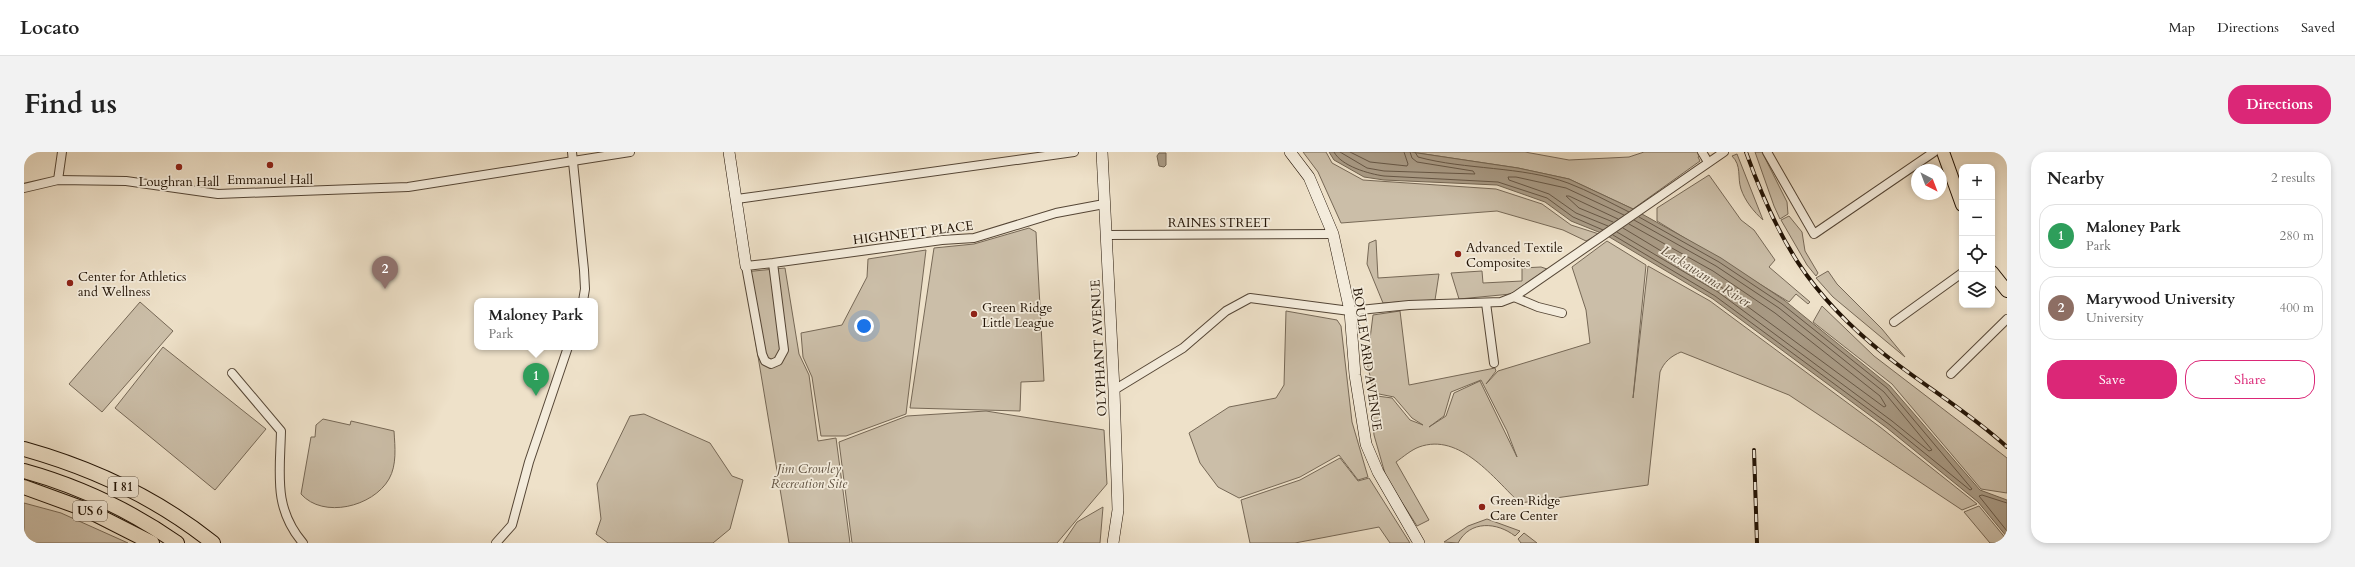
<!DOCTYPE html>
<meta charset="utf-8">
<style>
:root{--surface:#fff;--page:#f2f2f2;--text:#222;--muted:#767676;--line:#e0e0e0;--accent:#db2777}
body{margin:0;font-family:Cardo,serif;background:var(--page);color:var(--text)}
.controls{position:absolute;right:12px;top:12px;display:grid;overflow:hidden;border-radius:8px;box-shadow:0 2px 6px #0003}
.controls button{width:36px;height:36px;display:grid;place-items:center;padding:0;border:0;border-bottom:1px solid var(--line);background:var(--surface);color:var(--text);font:20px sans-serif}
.compass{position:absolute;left:1887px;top:12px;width:36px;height:36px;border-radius:50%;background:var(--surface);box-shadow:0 2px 6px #0003;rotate:138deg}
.you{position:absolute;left:840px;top:174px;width:14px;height:14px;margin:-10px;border:3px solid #fff;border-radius:50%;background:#1a73e8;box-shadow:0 0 0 6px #1a73e833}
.badge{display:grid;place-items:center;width:26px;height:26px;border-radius:50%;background:var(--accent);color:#fff;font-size:13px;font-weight:700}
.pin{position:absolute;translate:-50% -33px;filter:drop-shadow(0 1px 2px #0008)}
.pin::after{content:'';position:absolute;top:21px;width:14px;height:12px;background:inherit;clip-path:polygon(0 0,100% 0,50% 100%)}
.popup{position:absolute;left:450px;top:146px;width:124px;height:52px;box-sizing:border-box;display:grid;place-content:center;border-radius:8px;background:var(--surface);filter:drop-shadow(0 1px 3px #0005);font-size:13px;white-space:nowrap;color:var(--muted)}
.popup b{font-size:15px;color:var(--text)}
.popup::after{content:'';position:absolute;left:50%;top:100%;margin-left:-8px;border:8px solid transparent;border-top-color:var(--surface)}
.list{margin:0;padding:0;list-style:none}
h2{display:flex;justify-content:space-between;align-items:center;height:52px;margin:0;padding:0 16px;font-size:17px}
h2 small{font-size:13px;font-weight:400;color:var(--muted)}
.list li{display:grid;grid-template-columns:26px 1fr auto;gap:12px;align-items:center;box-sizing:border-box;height:64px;margin:0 8px 8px;padding:0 8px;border:1px solid var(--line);border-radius:16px}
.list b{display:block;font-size:15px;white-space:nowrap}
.list p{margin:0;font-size:13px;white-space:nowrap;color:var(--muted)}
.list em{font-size:13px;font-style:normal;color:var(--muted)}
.actions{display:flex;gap:8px;padding:12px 16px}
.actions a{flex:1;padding:9px 0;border:1px solid var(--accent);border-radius:16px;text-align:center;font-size:14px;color:var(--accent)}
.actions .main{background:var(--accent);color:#fff}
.icon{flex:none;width:22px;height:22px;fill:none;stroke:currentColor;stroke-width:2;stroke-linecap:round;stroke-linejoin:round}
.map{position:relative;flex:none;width:1983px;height:391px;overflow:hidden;border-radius:16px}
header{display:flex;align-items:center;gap:24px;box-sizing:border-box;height:56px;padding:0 20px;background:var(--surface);border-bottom:1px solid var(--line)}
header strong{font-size:19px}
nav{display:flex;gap:22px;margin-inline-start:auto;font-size:14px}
.intro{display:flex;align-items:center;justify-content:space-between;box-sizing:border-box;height:96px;padding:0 24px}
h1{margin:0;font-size:28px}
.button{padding:10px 18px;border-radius:16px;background:var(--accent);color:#fff;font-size:14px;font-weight:700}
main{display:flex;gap:24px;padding:0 24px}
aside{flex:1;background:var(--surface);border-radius:16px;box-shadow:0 2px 6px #0003}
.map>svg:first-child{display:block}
.green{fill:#cbbea8;stroke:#766856;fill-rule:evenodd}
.water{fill:#a99b86;stroke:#736552}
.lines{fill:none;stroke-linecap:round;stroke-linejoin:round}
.shore{stroke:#665746;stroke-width:1}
.street-casing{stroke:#554636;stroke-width:10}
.secondary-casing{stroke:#221305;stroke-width:12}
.primary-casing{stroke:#221305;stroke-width:14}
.highway-casing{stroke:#221305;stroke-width:16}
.street{stroke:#f4ecdc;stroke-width:8}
.secondary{stroke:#f4ecdc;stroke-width:11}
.primary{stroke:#eee1c9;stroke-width:12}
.highway{stroke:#eee1c9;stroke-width:14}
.rail-casing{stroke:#221305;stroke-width:4}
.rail{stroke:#f4ecdc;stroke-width:2.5;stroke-dasharray:8;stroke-linecap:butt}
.poi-dot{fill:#8f2418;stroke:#f4ecdc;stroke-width:1.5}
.labels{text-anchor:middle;stroke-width:3.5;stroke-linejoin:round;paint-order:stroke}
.shield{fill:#f4ecdc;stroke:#615446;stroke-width:1}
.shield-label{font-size:12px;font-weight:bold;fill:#221305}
.poi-label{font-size:13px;fill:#221305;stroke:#f4ecdc;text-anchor:start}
.street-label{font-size:13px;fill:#221305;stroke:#f4ecdc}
.park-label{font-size:13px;font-style:italic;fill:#5d4f3e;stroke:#f4ecdc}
.water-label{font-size:14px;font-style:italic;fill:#5f503f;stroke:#f4ecdc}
</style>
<header>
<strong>Locato</strong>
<nav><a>Map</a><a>Directions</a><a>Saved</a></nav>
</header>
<div class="intro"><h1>Find us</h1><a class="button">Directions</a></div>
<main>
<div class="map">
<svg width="1983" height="391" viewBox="0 0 1983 391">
<rect width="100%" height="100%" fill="#eee1c9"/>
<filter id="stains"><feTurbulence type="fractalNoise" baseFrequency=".005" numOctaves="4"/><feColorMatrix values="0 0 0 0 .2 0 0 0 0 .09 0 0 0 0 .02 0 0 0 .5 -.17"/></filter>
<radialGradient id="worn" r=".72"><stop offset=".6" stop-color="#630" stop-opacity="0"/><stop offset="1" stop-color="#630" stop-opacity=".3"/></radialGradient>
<!-- green -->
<g class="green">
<polygon points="1279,0 1302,0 1308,11 1339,28 1472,37 1518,52 1547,73 1575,82 1562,89 1539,78 1473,59 1317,71 1294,20"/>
<polygon points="1387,0 1501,0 1545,8 1605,5 1620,0 1682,0 1674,5 1676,9 1609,57 1545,27 1494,16"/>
<polygon points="1731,0 1738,0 1763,50 1764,62 1756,67 1750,54"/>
<path d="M1713,2l26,66c-9,-8 -18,-19 -22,-31 -4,-12 1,-23 -9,-33z"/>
<polygon points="1685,23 1717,68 1730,78 1751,108 1745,115 1786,150 1784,152 1772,142 1765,150 1633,69 1633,56"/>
<polygon points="1765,64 1778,80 1781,99 1794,121 1792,124 1783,113 1757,68"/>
<polygon points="1005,76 1012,80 1020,229 997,230 996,259 886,256 910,96 950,92"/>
<polygon points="1352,88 1354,126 1415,122 1411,148 1359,151 1343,112 1345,91"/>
<path d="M1583,89l39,24 -13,133 15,-132 62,35 170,126 97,77 -15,6 -173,-115 -108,-43c-10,4 -17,10 -21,20l-12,113 -128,18c-26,-24 -60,-71 -101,-56 -8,3 -16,10 -23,15l33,58 -12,6 -31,-49 -12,-42 -3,-32 6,-7 15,2 18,22 13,5 -11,-7 -18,-21 -20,-4 -7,-30 6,-48 27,-4 9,74 86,-17 1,3 -10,13 12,-13 92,-28 -4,-33 -14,-43zM1457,228l26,51 10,26 -37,-76 -26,12 -8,23 -17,11 15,-11 7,-24z"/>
<polygon points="902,98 882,262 822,284 797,284 788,225 779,205 777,181 818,173 843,125 844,107"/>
<polygon points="1517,115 1523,117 1487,142 1435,147 1427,121 1458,119 1459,131 1498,129 1498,116"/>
<polygon points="761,116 775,202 785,223 794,289 812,286 826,391 765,391 720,120"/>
<polygon points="1804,119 1813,132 1858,177 1881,205 1809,145 1792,126"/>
<polygon points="116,150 149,179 78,260 45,232"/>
<polygon points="1798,154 1850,204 1983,306 1983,341 1957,337 1868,232 1789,170"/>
<polygon points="1262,159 1313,168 1317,174 1328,270 1344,325 1334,328 1315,303 1276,325 1215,346 1194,335 1176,311 1165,281 1205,255 1252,246 1260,233"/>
<polygon points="139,195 242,277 191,338 91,256"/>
<polygon points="962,259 1080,278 1083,332 1033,391 828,391 815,290 883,264"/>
<polygon points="620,262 686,291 708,324 719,328 706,377 689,391 584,391 572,382 577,367 573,332 606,264"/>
<path d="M299,267l27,6 1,-4 43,10c1,16 3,34 -5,48 -16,28 -66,40 -88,15l10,-57h4l1,-12z"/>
<polygon points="1316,306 1334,329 1345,326 1386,391 1366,391 1355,375 1271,391 1226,391 1217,348 1276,328"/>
<polygon points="0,351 37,361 104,391 0,391"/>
<polygon points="1955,354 1983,388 1983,391 1966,391 1940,360"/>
<polygon points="1079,355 1076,391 1039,391 1053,370"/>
<path d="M1463,367l33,12 -5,5c-18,-14 -45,-16 -57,7l-14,-1 24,-16z"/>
<polygon points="1500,381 1513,391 1497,391 1494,387"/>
</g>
<!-- water -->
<g class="water">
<polygon points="1305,0 1387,0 1494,16 1545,27 1609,57 1697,106 1760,148 1866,234 1956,338 1983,348 1983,385 1954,350 1863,276 1689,147 1582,83 1547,69 1521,50 1473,33 1360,28 1340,25 1310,8"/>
<polygon points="1135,1 1142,1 1142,13 1140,15 1135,14 1133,4"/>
</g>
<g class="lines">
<!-- shore -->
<g class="shore">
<path d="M1310,0c7,14 35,22 50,24l114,6 49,16 26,19 30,13"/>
<polyline points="1316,0 1343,16 1360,19 1451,22 1449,19 1393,10 1388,6 1386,0"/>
<polyline points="1326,0 1346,10 1383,14 1384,12 1380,0"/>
<path d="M1391,0l3,5c47,13 104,9 150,26 21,8 41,19 61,29"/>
<polyline points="1589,70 1555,56 1542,44 1545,44 1594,67"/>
<polyline points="1584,74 1552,61 1525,42 1485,28 1484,25 1492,25 1542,36 1600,63"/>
<polyline points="1599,76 1697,135 1860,255 1862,254 1856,244 1751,161 1689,119 1605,72"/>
<polyline points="1593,80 1694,140 1868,269 1905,299 1908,298 1860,240 1755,156 1692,114 1610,68"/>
<polyline points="1589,83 1691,144 1866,273 1946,338 1948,337 1863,236 1758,152 1695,110 1615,65"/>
<polyline points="1983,351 1958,343 1955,344 1983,379"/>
</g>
<!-- street casing -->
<g class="street-casing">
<g id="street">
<polyline points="548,0 560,118 561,137 559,149"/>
<polyline points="1678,0 1684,10"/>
<polyline points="1743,0 1790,82 1910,0"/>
<polyline points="34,28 38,0"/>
<polyline points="0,36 34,28 102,29 194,42 384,35 606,0"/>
<polyline points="713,47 1050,0"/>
<polyline points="1082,83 1309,82"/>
<polyline points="749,111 760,198 754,209 747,212 741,209 738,202 722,114 749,111 918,88 950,86 1032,61 1080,52"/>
<polyline points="1490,145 1514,155 1538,161"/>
<polyline points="1462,151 1470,211"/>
<polyline points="1870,170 1938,121"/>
<path d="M208,221l49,58c-1,43 -8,77 22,112"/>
<polyline points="1927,222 1983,167"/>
<polyline points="1090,238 1159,196 1202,159 1226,146 1326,159 1385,153 1477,150 1490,145 1700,0"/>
<polyline points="472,391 488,373 505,310 544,195"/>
</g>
</g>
<!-- secondary casing -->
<g class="secondary-casing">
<g id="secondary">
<polyline points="705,0 722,114"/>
<polyline points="1078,0 1090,238 1094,358 1089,391"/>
<polyline points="1266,0 1285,25 1309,82 1326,159 1331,223 1342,292 1354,320 1395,391"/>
</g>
</g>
<!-- primary casing -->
<g class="primary-casing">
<g id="primary">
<polyline points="1919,0 1938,53"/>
<polyline points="1968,120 1983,139"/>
</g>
</g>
<!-- highway casing -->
<g class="highway-casing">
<g id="highway">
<path d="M0,297c68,19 134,50 189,94"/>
<path d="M0,319c54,15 107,40 153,72"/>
<polyline points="0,335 63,358 128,391"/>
</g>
</g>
<!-- street -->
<use href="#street" class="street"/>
<!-- secondary -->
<use href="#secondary" class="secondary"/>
<!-- primary -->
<use href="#primary" class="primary"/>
<!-- highway -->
<use href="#highway" class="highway"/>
<!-- rail casing -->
<g class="rail-casing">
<g id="rail">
<path d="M1722,0c32,89 63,142 138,202 39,31 86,59 123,93"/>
<polyline points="1730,298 1733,391"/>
</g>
</g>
<!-- rail -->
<use href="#rail" class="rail"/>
</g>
<!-- markers -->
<g class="poi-dot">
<circle cx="246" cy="13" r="4"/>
<circle cx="155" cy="15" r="4"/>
<circle cx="1434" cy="102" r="4"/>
<circle cx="46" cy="131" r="4"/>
<circle cx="950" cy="162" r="4"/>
<circle cx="1458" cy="355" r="4"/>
</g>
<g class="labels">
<!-- shield labels -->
<g class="shield">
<rect x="84" y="325" width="30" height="20" rx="3"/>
<rect x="49" y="349" width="34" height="20" rx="3"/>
</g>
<g class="shield-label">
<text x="99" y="339">I 81</text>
<text x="66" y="363">US 6</text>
</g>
<!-- poi labels -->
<g class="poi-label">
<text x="246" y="32" text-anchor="middle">Emmanuel Hall</text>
<text x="155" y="34" text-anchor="middle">Loughran Hall</text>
<text x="1442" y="100">Advanced Textile<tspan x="1442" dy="15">Composites</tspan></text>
<text x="54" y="129">Center for Athletics<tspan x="54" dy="15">and Wellness</tspan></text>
<text x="958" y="160">Green Ridge<tspan x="958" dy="15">Little League</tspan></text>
<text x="1466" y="353">Green Ridge<tspan x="1466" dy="15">Care Center</tspan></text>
</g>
<!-- street labels -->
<g class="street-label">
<text x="1195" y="75">RAINES STREET</text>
<text transform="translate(889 80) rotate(-7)" y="5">HIGHNETT PLACE</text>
<text transform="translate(1074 196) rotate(-93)" y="5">OLYPHANT AVENUE</text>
<text transform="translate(1344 207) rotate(82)" y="5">BOULEVARD AVENUE</text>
</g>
<!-- park labels -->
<g class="park-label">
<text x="785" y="321">Jim Crowley<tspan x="785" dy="15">Recreation Site</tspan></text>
</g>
<!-- water labels -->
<g class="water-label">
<text transform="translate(1682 124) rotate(32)" y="5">Lackawanna River</text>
</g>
</g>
<rect width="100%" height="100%" filter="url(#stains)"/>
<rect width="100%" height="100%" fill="url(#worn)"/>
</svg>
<div class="controls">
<button>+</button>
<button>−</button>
<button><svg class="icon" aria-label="locate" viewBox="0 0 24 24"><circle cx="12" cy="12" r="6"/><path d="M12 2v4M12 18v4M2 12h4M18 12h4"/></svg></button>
<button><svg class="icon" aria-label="layers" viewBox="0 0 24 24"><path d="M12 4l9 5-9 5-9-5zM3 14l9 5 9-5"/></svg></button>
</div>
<svg class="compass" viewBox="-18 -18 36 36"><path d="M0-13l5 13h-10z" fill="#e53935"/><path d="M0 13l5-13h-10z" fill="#767676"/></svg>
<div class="you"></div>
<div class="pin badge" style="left:512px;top:244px;background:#2e9e5b">1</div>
<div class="popup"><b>Maloney Park</b>Park</div>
<div class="pin badge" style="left:361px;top:137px;background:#8d6e63">2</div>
</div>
<aside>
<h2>Nearby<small>2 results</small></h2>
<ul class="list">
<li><span class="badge" style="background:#2e9e5b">1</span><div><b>Maloney Park</b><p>Park</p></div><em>280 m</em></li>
<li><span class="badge" style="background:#8d6e63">2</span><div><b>Marywood University</b><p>University</p></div><em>400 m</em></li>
</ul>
<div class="actions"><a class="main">Save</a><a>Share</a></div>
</aside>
</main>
